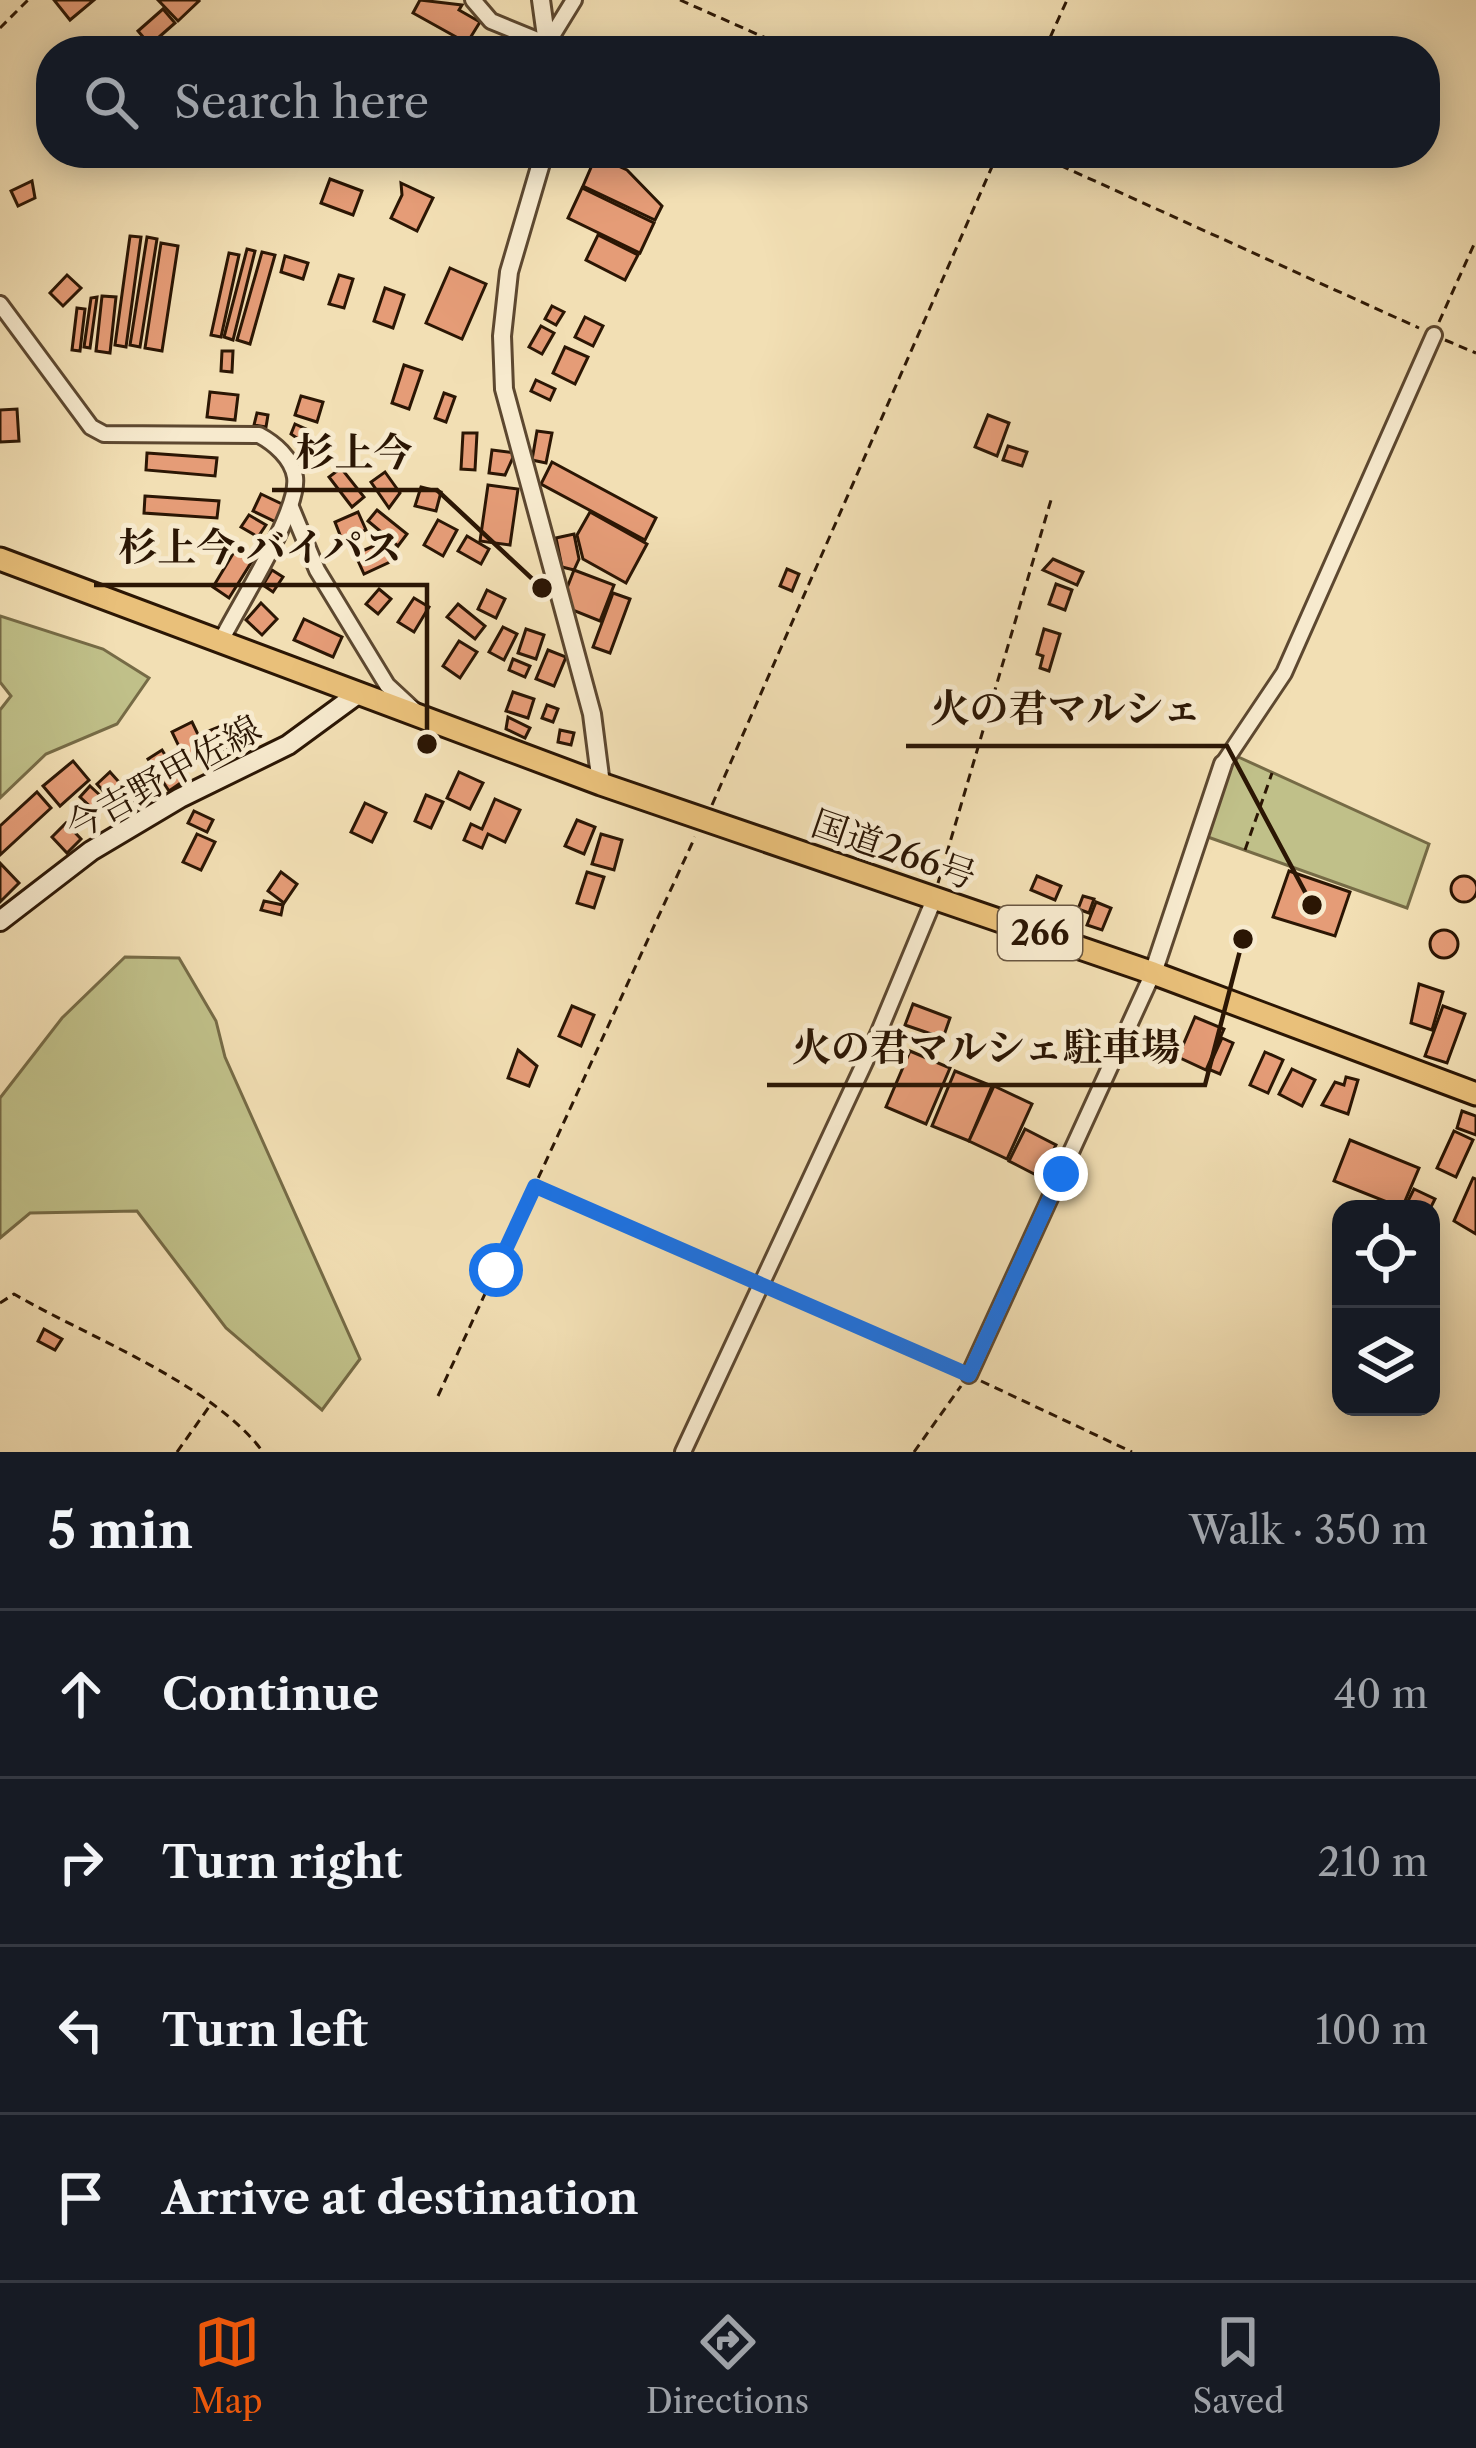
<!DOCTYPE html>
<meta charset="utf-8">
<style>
:root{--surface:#171b24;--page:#242831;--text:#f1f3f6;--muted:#9ea1a6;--line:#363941;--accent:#ea580c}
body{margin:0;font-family:"Libre Caslon Text","Noto Serif JP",serif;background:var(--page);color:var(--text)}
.controls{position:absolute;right:36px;bottom:36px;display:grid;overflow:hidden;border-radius:24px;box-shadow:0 6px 30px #0003}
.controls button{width:108px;height:108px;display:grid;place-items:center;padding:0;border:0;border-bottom:3px solid var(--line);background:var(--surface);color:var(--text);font:60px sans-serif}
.stop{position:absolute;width:36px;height:36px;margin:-27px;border:9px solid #1a73e8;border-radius:50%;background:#fff}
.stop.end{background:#1a73e8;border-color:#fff;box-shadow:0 3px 12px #0008}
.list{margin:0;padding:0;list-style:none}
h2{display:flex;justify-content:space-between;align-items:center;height:156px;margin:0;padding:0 48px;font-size:51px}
h2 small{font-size:39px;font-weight:400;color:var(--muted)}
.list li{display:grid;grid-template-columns:78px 1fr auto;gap:36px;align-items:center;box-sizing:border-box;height:168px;padding:0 48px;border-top:3px solid var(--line)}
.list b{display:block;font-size:45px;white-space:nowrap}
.list em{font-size:39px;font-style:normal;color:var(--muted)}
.icon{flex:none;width:66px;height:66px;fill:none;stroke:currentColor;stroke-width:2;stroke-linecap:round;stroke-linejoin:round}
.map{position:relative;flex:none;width:1476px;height:1452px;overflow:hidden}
.search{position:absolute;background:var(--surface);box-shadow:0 6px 30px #0003;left:36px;right:36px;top:36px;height:132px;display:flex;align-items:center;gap:30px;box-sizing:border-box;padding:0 42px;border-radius:48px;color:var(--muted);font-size:45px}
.sheet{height:828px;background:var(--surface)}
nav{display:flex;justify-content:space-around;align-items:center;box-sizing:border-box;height:168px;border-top:3px solid var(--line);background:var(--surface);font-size:33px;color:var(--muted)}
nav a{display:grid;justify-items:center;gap:6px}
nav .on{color:var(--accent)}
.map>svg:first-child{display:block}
.green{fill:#c0c089;stroke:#766b46;stroke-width:3}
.building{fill:#e59c77;stroke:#2b1604;stroke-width:3}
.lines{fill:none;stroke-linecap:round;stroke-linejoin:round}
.minor-casing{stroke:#5d4830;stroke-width:20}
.tertiary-casing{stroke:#5d4830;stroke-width:22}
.secondary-casing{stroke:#2b1604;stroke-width:24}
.trunk-casing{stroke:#2b1604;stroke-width:27}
.path{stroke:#2b1604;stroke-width:3;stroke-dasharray:9 6;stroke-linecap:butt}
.minor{stroke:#f7eace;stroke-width:14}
.tertiary{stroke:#f7eace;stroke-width:16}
.secondary{stroke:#f7eace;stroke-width:18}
.trunk{stroke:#e9c07a;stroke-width:21}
.route{stroke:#1a73e8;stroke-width:15}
.labels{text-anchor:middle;stroke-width:10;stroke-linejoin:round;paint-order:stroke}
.shield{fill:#f7eace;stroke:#685641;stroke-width:3}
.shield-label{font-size:33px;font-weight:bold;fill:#2b1604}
.street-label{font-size:36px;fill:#2b1604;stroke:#f7eace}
.leader{fill:none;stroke:#2b1604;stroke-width:4.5}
.callout-dot{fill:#2b1604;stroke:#f7eace;stroke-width:4.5}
.callout-label{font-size:39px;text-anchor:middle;font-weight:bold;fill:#2b1604;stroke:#f7eace;stroke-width:10;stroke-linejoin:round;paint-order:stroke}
</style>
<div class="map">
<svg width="1476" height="1452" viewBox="0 0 1476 1452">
<rect width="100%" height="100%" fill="#f2dfb4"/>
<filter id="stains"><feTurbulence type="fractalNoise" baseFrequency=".00167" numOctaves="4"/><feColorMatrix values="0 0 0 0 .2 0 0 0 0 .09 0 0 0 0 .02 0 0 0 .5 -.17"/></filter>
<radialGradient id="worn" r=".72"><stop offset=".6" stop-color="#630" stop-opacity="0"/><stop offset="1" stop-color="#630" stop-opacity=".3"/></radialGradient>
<!-- green -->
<g class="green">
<polygon points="0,616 103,649 149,678 117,724 46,754 0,798 0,710 11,696 0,682"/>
<polygon points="1234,755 1429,844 1407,908 1205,836"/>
<polygon points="125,957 179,958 216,1021 225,1057 360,1359 322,1410 226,1328 137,1211 30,1213 0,1238 0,1098 62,1018"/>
</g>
<!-- building -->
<g class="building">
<polygon points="54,0 94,0 70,20"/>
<polygon points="158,0 198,0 199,1 178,21"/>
<polygon points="420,0 462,5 459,10 480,22 467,43 413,13"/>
<polygon points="163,9 175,23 150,45 138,31"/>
<polygon points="596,156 627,170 662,206 655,220 583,186"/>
<polygon points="330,179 362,191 353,215 321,203"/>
<polygon points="32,181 35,198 18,206 11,191"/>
<polygon points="401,183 433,198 417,231 391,218 402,195"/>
<polygon points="582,188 654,223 640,253 568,218"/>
<polygon points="598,235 638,255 625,280 586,260"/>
<polygon points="130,236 141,237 126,347 115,345"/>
<polygon points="147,237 157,239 140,347 130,345"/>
<polygon points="161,243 178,246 162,351 145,348"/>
<polygon points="247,249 255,251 233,340 224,337"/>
<polygon points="262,252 275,255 250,344 237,340"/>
<polygon points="229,253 239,255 221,337 211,335"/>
<polygon points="285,256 308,263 303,279 281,272"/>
<polygon points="450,268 486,284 462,339 426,323"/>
<polygon points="67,275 81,288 63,306 50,293"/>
<polygon points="339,275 353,279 344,308 329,304"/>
<polygon points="385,288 404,295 393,328 374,321"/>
<polygon points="102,296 116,297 110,353 96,351"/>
<polygon points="97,297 90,348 84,347 91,298"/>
<polygon points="552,306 564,312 556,325 545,319"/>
<polygon points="77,308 85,309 80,351 72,350"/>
<polygon points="585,317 603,326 593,346 575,337"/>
<polygon points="541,326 554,333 542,354 529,347"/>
<polygon points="565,347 588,357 575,384 553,373"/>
<polygon points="222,351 233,351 232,372 221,371"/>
<polygon points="404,365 422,371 409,409 392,403"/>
<polygon points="536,380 555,389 550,400 531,391"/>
<polygon points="210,392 238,395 235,420 207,417"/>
<polygon points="444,393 455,397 446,422 435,418"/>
<polygon points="301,396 323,402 317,422 295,415"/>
<polygon points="17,409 19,441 0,442 0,410"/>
<polygon points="257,413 268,415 266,427 254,425"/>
<polygon points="988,415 1009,423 997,456 975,447"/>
<polygon points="295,424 306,429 301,441 291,434"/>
<polygon points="537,431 552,433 546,463 532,460"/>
<polygon points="463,433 477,433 475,470 461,469"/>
<polygon points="1008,446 1027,452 1022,466 1003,460"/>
<polygon points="492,450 515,453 505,475 489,473"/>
<polygon points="147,453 217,458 215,476 146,470"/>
<polygon points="552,462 656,518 645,540 541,484"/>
<polygon points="341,468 364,497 352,507 329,477"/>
<polygon points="385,472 400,493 389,508 371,482"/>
<polygon points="488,485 518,489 510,545 480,541"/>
<polygon points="421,487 441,492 436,511 415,506"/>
<polygon points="261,494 284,505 276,522 253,511"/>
<polygon points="145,496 219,501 217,518 144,513"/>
<polygon points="377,510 407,534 398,546 368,521"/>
<polygon points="358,512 366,530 342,540 335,522"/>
<polygon points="590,512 647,544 626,583 583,559 577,535"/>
<polygon points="249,515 266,525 258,537 241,527"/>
<polygon points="438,520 457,530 443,556 424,545"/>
<polygon points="574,534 579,559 574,570 562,567 556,538"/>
<polygon points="467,536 489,549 481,564 458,551"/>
<polygon points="383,542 392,561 364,574 355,554"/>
<polygon points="237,547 254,558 229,598 213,587"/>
<polygon points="1053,559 1083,572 1077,585 1043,570"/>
<polygon points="787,569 799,574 792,591 780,586"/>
<polygon points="272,570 283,577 273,592 263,585"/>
<polygon points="574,570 614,585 600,621 570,609 567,588"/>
<polygon points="1056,584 1072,590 1065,610 1049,604"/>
<polygon points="379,589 391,599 378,614 366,604"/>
<polygon points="487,590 505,599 496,618 478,609"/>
<polygon points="613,593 630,599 610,653 593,647"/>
<polygon points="414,598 429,607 414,632 398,622"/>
<polygon points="261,603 277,619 262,635 246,620"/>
<polygon points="458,604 485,626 475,639 447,617"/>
<polygon points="304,619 342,637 333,657 294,640"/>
<polygon points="503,627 517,634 504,660 489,652"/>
<polygon points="526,629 544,635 536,659 518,653"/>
<polygon points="1044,629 1060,634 1049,671 1040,668 1043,656 1037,654"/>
<polygon points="459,641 477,652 460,678 443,666"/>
<polygon points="548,650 566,657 554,686 536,679"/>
<polygon points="513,659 530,666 525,677 509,670"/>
<polygon points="513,692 534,699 528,718 506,711"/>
<polygon points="547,705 558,709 553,722 542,718"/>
<polygon points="508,717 530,728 525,738 506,729"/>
<polygon points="241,718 250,739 215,754 206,732"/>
<polygon points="192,722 205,749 185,759 172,732"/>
<polygon points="560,730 574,733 571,745 558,742"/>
<polygon points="162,750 182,782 169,791 148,759"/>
<polygon points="73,761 89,780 60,806 43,786"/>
<polygon points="110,772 135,800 122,812 97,784"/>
<polygon points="459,772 483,783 470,809 447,798"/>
<polygon points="90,786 103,798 93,809 80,797"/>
<polygon points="37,792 51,808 0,855 0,826"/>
<polygon points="426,795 443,802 431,828 415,821"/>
<polygon points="495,799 520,810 505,842 488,834 482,848 464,840 471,824 482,829"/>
<polygon points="365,803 386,813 372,842 351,832"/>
<polygon points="194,811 213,820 207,832 188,823"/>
<polygon points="577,820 595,827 584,854 565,846"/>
<polygon points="66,823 81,839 67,853 52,837"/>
<polygon points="197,834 215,842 201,870 183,862"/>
<polygon points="601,834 622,840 614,870 592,864"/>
<polygon points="0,863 19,883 0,902"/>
<polygon points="1289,871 1350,892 1335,936 1273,917"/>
<polygon points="281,872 297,884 284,903 268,891"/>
<polygon points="587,872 604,877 594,908 577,903"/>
<circle cx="1464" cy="889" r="13"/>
<polygon points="1037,876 1061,886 1055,900 1031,890"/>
<polygon points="1083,896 1094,899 1089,913 1078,909"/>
<polygon points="264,901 283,905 281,915 261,910"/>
<polygon points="1096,902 1111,908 1102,930 1087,925"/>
<circle cx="1444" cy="944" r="14"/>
<polygon points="1419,984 1443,992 1432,1030 1411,1023"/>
<polygon points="913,1004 950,1018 943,1038 905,1025"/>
<polygon points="572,1006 594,1015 581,1046 559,1036"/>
<polygon points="1443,1006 1465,1014 1447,1063 1425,1056"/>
<polygon points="1195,1017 1224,1029 1206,1070 1178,1057"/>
<polygon points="1222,1038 1233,1043 1220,1074 1208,1069"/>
<polygon points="518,1050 537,1066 529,1086 508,1078"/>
<polygon points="910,1051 950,1068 926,1124 886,1107"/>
<polygon points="1265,1052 1283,1060 1268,1093 1250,1085"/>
<polygon points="1292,1069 1315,1080 1302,1106 1279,1094"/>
<polygon points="955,1071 992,1086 969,1141 932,1126"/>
<polygon points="1346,1077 1358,1080 1348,1114 1322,1105 1335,1082 1344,1085"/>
<polygon points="994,1086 1032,1104 1007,1159 969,1141"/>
<polygon points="1462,1111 1476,1116 1476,1135 1457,1128"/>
<polygon points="1025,1129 1056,1145 1040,1177 1009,1161"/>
<polygon points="1454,1131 1473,1140 1456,1177 1437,1168"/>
<polygon points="1350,1140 1419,1168 1402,1208 1334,1181"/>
<polygon points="1473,1178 1476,1179 1476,1234 1454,1221"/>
<polygon points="1414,1189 1435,1199 1430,1209 1408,1201"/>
<polygon points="44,1329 62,1339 55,1350 38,1341"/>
</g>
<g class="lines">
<!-- minor casing -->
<g class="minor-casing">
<g id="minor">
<polyline points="473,0 491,21 547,44 574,0"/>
<path d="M0,304l91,123 13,7 155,1c15,8 33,23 36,42 5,34 -57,129 -74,164"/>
<polyline points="291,507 317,570 387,685 415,711"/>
<polyline points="1223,764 1284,673 1434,335"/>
<polyline points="969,1375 1153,973"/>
<polyline points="683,1452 878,1034 935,897"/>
</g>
</g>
<!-- tertiary casing -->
<g class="tertiary-casing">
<g id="tertiary">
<polyline points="541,0 548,51"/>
<polyline points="544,153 509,272 502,336 504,389 592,714 601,784"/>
<polyline points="1153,973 1223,764"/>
</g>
</g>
<!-- secondary casing -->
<g class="secondary-casing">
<polyline id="secondary" points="0,921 91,851 180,798 288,745 359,693"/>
</g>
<!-- trunk casing -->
<g class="trunk-casing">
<polyline id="trunk" points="0,559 601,784 1153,973 1476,1094"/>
</g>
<!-- path -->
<g class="path">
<polyline points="680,0 795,51"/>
<polyline points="0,28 28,0"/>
<polyline points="1044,51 1067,0"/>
<polyline points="1033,153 1419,328"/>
<polyline points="1439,322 1476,240"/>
<polyline points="1445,340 1476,353"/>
<polyline points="712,805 998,153"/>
<polyline points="1245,850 1272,773"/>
<polyline points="938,883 1051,500"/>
<polyline points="534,1186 749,1276"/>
<polyline points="774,1287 956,1369"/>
<path d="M0,1303l14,-9c74,43 199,90 249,158"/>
<polyline points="981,1381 1132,1452"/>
<polyline points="438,1396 695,837"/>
<polyline points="177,1452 209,1407"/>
<polyline points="914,1452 961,1386"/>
</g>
<!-- minor -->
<use href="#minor" class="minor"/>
<!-- tertiary -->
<use href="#tertiary" class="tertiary"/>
<!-- secondary -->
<use href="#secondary" class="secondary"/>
<!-- trunk -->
<use href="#trunk" class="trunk"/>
</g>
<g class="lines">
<!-- route -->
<polyline class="route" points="496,1270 535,1186 969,1375 1061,1174"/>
</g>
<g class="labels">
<!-- shield labels -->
<rect class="shield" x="998" y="906" width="84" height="54" rx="9"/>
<g class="shield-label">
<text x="1040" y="945">266</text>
</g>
<!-- street labels -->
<g class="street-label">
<text transform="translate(163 777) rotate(-29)" y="13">今吉野甲佐線</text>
<text transform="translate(894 849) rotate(19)" y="13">国道266号</text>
</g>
</g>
<!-- callouts -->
<path class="leader" d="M542 588L437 490H272M427 744L427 585H94M1312 905L1227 746H906M1243 939L1205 1085H767"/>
<g class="callout-dot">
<circle cx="542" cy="588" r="12"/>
<circle cx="427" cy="744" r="12"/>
<circle cx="1312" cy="905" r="12"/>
<circle cx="1243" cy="939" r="12"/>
</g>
<g class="callout-label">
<text x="354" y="466">杉上今</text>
<text x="260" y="561">杉上今·バイパス</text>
<text x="1066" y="722">火の君マルシェ</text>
<text x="986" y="1061">火の君マルシェ駐車場</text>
</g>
<rect width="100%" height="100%" filter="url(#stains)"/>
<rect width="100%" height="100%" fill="url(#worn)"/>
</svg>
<div class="controls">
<button><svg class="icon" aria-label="locate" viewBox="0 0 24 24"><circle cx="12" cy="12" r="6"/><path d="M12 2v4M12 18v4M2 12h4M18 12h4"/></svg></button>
<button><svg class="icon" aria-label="layers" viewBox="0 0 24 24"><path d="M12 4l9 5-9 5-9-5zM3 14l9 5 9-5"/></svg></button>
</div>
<div class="stop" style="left:496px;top:1270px"></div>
<div class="stop end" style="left:1061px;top:1174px"></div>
<div class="search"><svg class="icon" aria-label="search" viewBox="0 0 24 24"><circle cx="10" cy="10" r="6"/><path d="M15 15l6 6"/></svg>Search here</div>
</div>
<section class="sheet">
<h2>5 min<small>Walk · 350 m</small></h2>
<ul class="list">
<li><svg class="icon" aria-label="ahead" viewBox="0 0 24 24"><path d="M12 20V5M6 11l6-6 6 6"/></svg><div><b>Continue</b></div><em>40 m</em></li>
<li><svg class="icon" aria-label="right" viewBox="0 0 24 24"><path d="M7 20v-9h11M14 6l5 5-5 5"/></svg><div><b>Turn right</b></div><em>210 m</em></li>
<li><svg class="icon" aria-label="left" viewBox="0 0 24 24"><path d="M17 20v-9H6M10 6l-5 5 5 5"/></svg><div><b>Turn left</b></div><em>100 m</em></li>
<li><svg class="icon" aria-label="arrive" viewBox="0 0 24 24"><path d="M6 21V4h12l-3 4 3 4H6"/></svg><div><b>Arrive at destination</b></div></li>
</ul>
</section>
<nav>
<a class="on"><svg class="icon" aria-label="map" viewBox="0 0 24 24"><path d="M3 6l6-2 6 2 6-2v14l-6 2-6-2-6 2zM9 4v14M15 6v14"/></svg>Map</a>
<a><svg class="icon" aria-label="directions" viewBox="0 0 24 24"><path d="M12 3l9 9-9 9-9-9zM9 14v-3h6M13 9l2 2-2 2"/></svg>Directions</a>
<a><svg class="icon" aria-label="saved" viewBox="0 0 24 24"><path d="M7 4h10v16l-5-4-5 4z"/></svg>Saved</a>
</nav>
